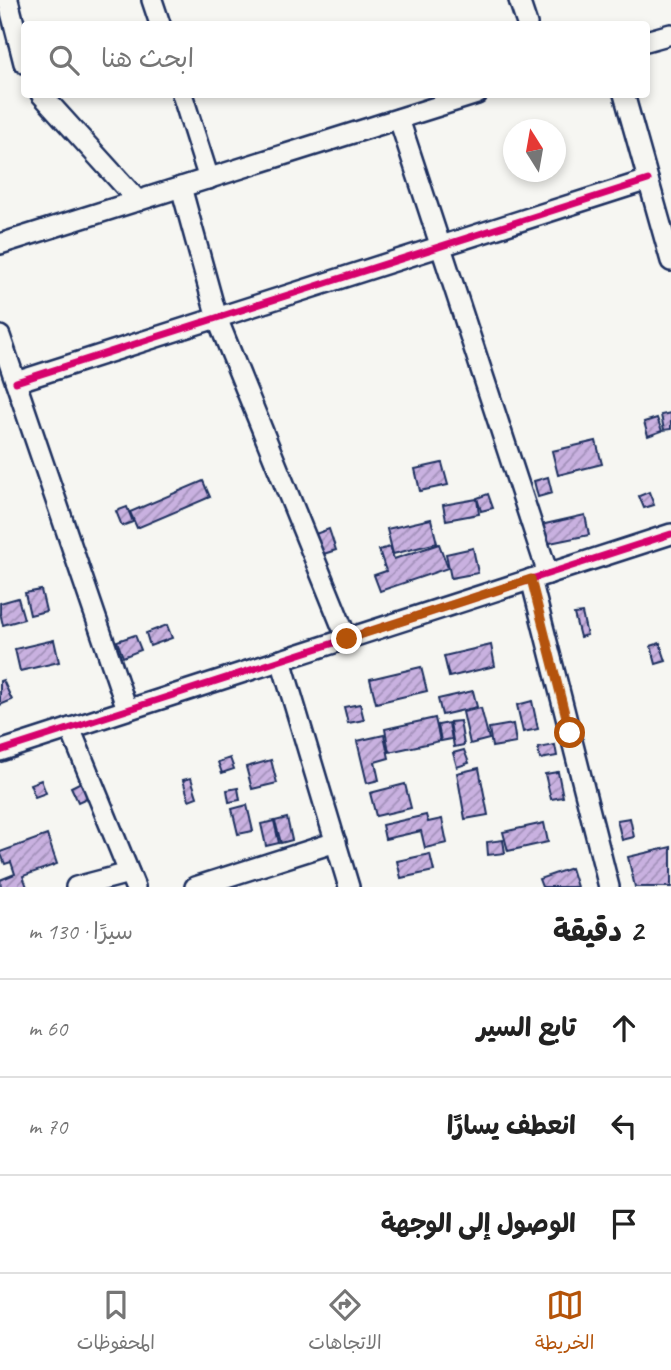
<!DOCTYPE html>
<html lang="ar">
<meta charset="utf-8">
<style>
:root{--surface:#fff;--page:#f2f2f2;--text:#222;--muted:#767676;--line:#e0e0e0;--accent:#b45309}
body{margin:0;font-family:Caveat,"Playpen Sans Arabic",sans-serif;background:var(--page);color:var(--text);direction:rtl}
.compass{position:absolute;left:503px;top:119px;width:63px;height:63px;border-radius:50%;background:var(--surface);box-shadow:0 4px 10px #0003;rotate:349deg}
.stop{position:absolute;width:21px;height:21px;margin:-16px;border:5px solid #b45309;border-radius:50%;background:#fff}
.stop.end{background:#b45309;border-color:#fff;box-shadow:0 2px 7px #0008}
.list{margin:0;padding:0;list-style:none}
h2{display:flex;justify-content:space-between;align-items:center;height:91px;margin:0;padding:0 28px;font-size:30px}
h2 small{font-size:23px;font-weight:400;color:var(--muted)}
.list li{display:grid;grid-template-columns:46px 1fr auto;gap:21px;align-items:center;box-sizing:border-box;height:98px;padding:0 28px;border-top:2px solid var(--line)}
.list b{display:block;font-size:26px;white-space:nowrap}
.list em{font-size:23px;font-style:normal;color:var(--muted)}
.icon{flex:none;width:38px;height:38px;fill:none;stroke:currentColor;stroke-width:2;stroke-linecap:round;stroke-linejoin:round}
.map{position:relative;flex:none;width:671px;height:887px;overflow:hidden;direction:ltr}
.search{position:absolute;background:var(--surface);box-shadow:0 4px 10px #0003;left:21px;right:21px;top:21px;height:77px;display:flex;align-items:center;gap:18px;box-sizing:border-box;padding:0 24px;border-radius:7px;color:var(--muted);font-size:26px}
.sheet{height:385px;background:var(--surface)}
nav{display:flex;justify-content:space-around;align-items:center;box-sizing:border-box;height:98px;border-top:2px solid var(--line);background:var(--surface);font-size:19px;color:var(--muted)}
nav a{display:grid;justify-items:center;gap:4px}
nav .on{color:var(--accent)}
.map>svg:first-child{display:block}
.building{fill:url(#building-hatch);stroke:#1b2f5e;stroke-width:2}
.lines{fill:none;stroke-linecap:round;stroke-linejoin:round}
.minor-casing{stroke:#1b2f5e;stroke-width:24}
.minor{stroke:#f6f6f2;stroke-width:19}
.cycleway-casing{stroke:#f6f6f2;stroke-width:11}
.cycleway{stroke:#d6006c;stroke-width:7}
.route{stroke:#b45309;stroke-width:9}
</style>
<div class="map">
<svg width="671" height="887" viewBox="0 0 671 887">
<defs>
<pattern id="building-hatch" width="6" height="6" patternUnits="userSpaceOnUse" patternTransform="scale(1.75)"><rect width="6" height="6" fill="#c9b1e0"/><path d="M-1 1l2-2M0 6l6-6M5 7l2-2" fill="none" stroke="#a290b9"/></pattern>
</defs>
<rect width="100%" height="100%" fill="#f6f6f2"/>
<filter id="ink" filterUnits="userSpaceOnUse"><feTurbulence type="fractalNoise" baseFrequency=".0143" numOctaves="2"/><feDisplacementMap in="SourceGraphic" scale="14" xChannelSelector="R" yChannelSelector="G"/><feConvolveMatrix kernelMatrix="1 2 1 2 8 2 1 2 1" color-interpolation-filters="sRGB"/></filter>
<g filter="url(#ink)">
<!-- building -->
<g class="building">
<polygon points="671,413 671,429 664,430 661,415"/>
<polygon points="657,418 662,431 648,436 644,422"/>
<polygon points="596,441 602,464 558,475 552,451"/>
<polygon points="442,463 448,485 420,491 415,469"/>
<polygon points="548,477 552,493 538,497 534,481"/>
<polygon points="203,481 210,497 137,528 130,512"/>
<polygon points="649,492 654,505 644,508 639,496"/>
<polygon points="488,494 493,508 481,511 477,498"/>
<polygon points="477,499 479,514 446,520 443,505"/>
<polygon points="127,507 133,522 122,526 116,511"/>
<polygon points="585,515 589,535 540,545 536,526"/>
<polygon points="431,519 437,543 393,554 387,529"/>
<polygon points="329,529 336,550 311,558 304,538"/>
<polygon points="439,544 448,568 380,591 374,575 386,571 379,550 390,547 394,559"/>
<polygon points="473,548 478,573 451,578 446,554"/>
<polygon points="41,590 46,611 30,615 25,593"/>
<polygon points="18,598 24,619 3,625 0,613 0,603"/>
<polygon points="582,613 587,635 580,637 574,614"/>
<polygon points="167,625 172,638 150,646 146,633"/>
<polygon points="135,635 141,650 123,657 117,641"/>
<polygon points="54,640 59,662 20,671 15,649"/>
<polygon points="660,643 666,661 656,664 651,646"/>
<polygon points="491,645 495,666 449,677 444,656"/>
<polygon points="421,667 427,691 376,703 370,679"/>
<polygon points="3,680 12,700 0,705 0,681"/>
<polygon points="473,691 477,707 442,715 438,699"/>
<polygon points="532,701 538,729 523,732 517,705"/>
<polygon points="360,704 364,720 348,723 344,707"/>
<polygon points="481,708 489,739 470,744 463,712"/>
<polygon points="435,718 440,741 389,752 385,729"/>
<polygon points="460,721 464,745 454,747 450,722"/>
<polygon points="449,723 452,739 441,741 438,725"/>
<polygon points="513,724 516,743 492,747 489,728"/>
<polygon points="384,735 389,758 375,762 379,780 367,783 357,741"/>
<polygon points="555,745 557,756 540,759 538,748"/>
<polygon points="464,750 469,763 457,767 453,753"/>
<polygon points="230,758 234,769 222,773 218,762"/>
<polygon points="271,760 277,783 252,789 246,767"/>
<polygon points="479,768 488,815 465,819 457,773"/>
<polygon points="558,772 563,797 551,799 545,774"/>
<polygon points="191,778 197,797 189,800 183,780"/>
<polygon points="41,780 46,793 35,797 30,784"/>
<polygon points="81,782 89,797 78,802 71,787"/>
<polygon points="405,784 411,808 376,816 370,793"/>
<polygon points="238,788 240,800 229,802 227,790"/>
<polygon points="247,805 253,831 238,834 232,809"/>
<polygon points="426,815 428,822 442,819 447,843 425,848 421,831 385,839 382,825"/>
<polygon points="287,818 292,840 281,843 275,821"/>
<polygon points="630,818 634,837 622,840 617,820"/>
<polygon points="274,821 279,843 266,846 261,824"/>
<polygon points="544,823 548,842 508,851 503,832"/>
<polygon points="47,835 57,864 23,876 27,887 1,887 0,880 15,874 11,862 5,864 0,852"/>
<polygon points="503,840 505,853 488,855 487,842"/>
<polygon points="671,847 671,887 635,887 628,857"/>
<polygon points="430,854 434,871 401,878 397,861"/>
<polygon points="571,868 577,887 542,887 539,879"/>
</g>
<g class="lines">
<!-- minor casing -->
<g class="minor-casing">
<g id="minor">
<polyline points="8,0 24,63"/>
<polyline points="152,0 160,24"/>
<polyline points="519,0 527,24"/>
<polyline points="646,41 671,34"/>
<polyline points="41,94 138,201"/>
<polyline points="182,94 209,179"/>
<polyline points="624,94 671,261"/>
<polyline points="399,119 548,574"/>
<polyline points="181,187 217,318 347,639"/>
<polyline points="0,244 477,94"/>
<polyline points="0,336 127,709"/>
<polyline points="16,382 648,180"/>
<polyline points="531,579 609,887"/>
<polyline points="281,660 349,887"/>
<polyline points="70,728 135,887"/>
<polyline points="0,751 671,534"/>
<polyline points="76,887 129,873"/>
<polyline points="195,887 336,842"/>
</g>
</g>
<!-- minor -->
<use href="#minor" class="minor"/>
<!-- cycleway casing -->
<g class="cycleway-casing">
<g id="cycleway">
<polyline points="16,382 648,180"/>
<polyline points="0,751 671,534"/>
</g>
</g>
<!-- cycleway -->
<use href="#cycleway" class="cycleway"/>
</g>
</g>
<g class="lines" filter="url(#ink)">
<!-- route -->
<polyline class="route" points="347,639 531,579 570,733"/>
</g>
</svg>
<svg class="compass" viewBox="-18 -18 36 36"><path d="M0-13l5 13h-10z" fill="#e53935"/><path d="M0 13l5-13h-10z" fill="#767676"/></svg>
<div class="stop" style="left:570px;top:733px"></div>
<div class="stop end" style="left:347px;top:639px"></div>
<div class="search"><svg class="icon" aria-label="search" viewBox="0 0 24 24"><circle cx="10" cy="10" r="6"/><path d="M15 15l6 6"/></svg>ابحث هنا</div>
</div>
<section class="sheet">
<h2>2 دقيقة<small>سيرًا · 130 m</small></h2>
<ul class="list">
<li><svg class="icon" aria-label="ahead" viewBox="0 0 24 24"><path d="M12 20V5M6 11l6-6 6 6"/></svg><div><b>تابع السير</b></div><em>60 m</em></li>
<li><svg class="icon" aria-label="left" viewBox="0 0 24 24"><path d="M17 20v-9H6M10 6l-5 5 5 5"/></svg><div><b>انعطف يسارًا</b></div><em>70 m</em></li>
<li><svg class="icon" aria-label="arrive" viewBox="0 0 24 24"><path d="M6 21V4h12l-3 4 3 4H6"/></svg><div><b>الوصول إلى الوجهة</b></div></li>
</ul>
</section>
<nav>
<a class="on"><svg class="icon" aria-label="map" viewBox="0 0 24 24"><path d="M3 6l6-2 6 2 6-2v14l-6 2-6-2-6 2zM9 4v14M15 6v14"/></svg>الخريطة</a>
<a><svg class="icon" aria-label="directions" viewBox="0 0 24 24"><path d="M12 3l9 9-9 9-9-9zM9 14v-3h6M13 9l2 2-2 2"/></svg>الاتجاهات</a>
<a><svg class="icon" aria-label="saved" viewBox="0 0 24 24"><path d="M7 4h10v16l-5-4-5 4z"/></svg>المحفوظات</a>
</nav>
